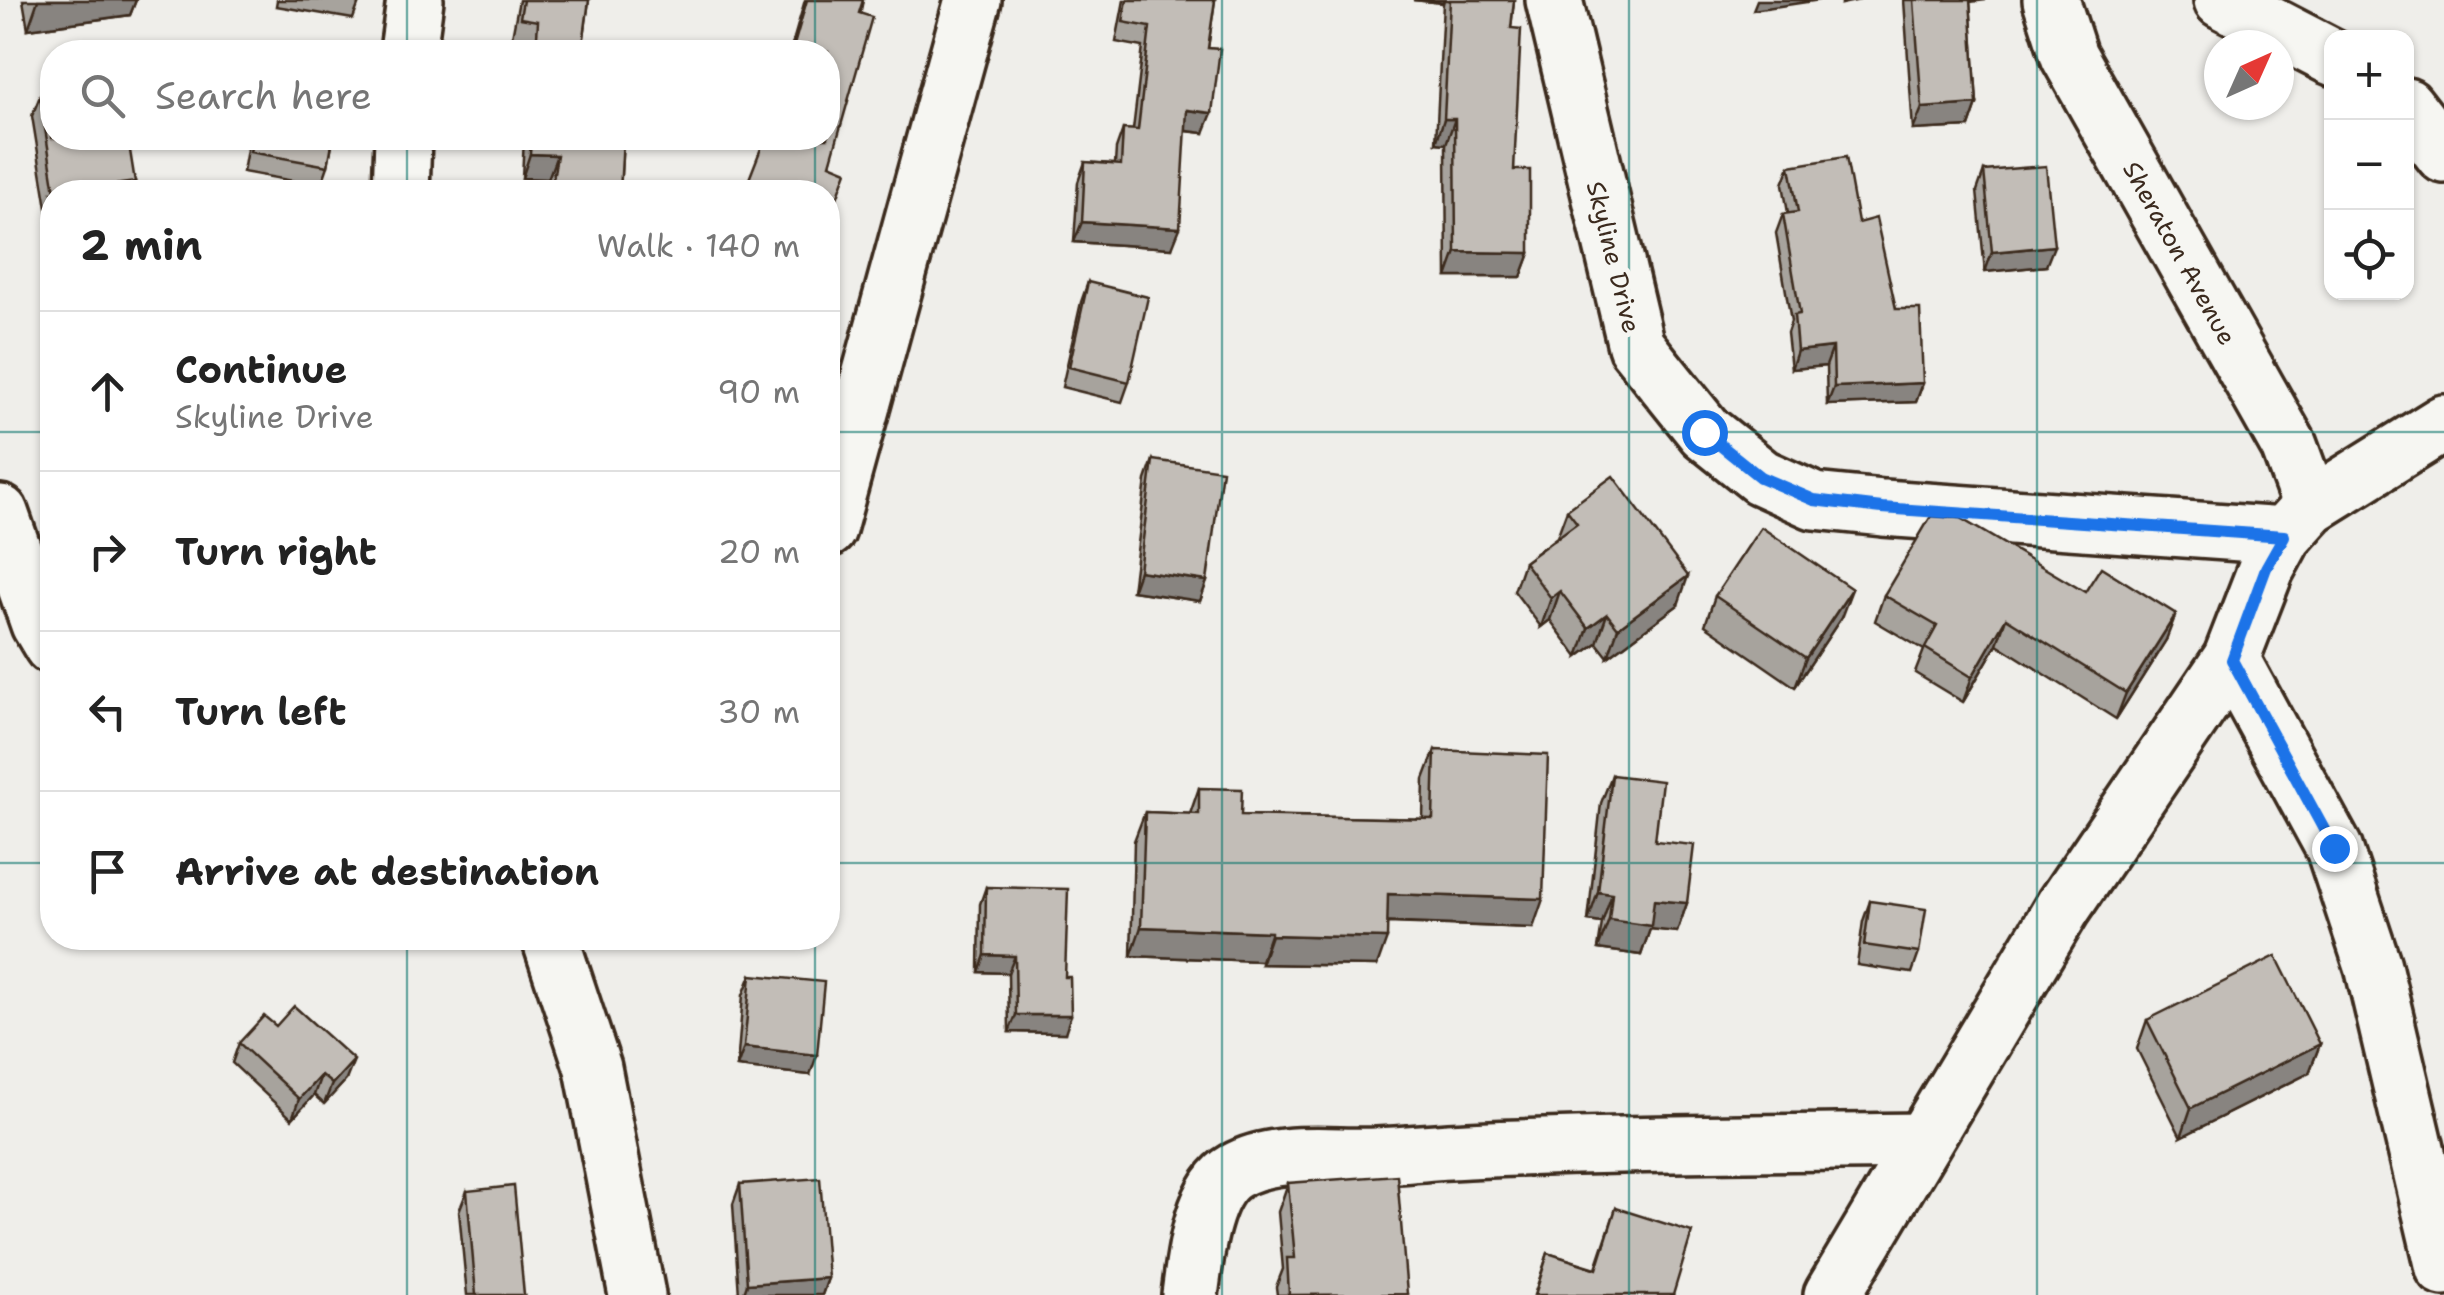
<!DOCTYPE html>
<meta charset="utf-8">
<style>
:root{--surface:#fff;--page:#f6f6f6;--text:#222;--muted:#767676;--line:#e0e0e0}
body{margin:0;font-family:"Shantell Sans",sans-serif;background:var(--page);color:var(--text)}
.controls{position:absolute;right:30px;top:30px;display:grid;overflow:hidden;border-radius:20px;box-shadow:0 2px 8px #0004}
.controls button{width:90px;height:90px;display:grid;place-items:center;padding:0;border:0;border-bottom:2px solid var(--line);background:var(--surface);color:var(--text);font:50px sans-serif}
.compass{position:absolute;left:2204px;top:30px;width:90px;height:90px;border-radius:50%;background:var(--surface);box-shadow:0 2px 8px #0004;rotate:45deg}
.stop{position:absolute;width:30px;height:30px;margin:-22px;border:8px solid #1a73e8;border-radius:50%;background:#fff}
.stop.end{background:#1a73e8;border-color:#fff;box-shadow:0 2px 10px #0008}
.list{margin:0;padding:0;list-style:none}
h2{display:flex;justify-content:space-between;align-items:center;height:130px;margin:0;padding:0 40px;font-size:42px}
h2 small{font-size:32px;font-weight:400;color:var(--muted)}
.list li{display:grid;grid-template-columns:65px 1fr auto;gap:30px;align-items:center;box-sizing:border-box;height:160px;padding:0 40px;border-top:2px solid var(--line)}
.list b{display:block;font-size:38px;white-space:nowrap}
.list p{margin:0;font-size:32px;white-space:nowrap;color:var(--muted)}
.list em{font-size:32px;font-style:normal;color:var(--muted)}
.icon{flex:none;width:55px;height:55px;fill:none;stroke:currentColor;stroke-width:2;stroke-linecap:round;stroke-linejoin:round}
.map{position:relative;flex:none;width:2444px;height:1295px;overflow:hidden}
.search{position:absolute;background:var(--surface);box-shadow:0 2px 8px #0004;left:40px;top:40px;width:800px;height:110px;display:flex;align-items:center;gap:25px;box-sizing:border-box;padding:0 35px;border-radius:40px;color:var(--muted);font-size:38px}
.panel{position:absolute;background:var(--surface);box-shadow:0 2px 8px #0004;left:40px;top:180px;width:800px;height:770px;border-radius:40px}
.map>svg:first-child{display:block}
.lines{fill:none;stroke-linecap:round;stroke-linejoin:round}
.minor-casing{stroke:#3b2a1e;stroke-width:62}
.minor{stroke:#f6f6f2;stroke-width:55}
.wall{fill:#a7a39d;stroke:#3b2a1e;stroke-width:2.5}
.shaded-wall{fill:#888480;stroke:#3b2a1e;stroke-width:2.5}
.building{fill:#c2bdb7;stroke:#3b2a1e;stroke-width:2.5}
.route{stroke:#1a73e8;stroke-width:12}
.grid{fill:none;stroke:#0f766e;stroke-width:2.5;stroke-opacity:0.55}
.labels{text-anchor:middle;stroke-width:10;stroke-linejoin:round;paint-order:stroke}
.street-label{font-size:25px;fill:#3b2a1e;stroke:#f6f6f2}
</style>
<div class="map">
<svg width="2444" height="1295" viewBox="0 0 2444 1295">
<rect width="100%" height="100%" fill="#efeeea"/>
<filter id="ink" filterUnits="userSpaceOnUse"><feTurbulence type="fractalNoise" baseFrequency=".01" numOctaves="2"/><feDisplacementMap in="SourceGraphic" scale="20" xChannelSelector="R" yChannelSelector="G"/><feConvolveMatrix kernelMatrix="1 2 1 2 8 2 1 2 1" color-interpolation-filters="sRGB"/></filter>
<g filter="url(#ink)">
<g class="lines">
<!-- minor casing -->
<g class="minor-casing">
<g id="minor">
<polyline points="1554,0 1636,346 1705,432 1761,477 1814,501 1883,508 2284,536"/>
<polyline points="2051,0 2069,56 2289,446 2311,506"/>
<polyline points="2222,0 2332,57"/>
<polyline points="408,52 415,0"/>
<polyline points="2406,106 2444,155"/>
<polyline points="401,192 403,138"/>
<polyline points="0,513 39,624 52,646"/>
<polyline points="828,529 973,0"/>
<polyline points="2231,659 2334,848 2373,966 2444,1268"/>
<polyline points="550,938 593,1068 637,1295"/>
<path d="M1190,1295c5,-36 11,-105 45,-124 40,-23 98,-13 142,-15 30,-1 61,-5 91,-6 151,-7 304,-7 455,-9"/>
<polyline points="1832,1295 2063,907 2231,659 2266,569 2284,536 2311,506 2444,423"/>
</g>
</g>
<!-- minor -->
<use href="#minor" class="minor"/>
</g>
<!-- wall -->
<g class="wall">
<polygon points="23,0 136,0 130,15 28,29"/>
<polygon points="277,0 360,0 353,19 276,6"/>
<polygon points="519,0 589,0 582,52 529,52 529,46 511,42"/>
<polygon points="805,0 863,0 830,164 828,52 790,52"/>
<polygon points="1124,0 1215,0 1208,48 1204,133 1185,131 1172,248 1074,242 1078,182 1085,162 1115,164 1116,149 1123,129 1133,130 1143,47 1116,42"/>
<polygon points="1413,0 1514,0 1511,28 1514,170 1530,253 1521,277 1447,277 1446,144 1436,143 1443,3"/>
<polygon points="1904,0 1986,0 1970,2 1977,104 1969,127 1913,130"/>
<polygon points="40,96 131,192 52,192 52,213 48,214 32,116"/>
<polygon points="249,138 333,138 328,166 321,186 243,172"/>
<polygon points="524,138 623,138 620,192 546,192 548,179 522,178"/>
<polygon points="1790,166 1858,223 1896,309 1923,383 1916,402 1827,405 1826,366 1791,369 1787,333 1791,321 1776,233 1783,214 1788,213 1783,184"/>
<polygon points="1984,171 2046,266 1985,272 1977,191"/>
<polygon points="1088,282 1129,382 1122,402 1062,387 1081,302"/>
<polygon points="1153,460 1207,581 1200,601 1132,591 1146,480"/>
<polygon points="1567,510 1678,605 1608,657 1597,643 1578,657 1550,620 1541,627 1514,591 1524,562 1557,537"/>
<polygon points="1884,595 2166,640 2116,719 1997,644 1963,702 1915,673 1924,650 1875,621"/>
<polygon points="1715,596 1841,618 1795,687 1705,625"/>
<polygon points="1435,750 1533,928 1387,923 1377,966 1261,964 1261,961 1131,956 1134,841 1145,812 1190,814 1199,788 1241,815 1423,819 1424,779"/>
<polygon points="1612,775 1655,841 1687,903 1677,932 1650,929 1641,955 1598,949 1602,923 1588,921 1601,803"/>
<polygon points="986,887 1065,977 1065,1033 1009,1032 1008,973 979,972 980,904"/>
<polygon points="1870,901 1919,953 1912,973 1857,965 1863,921"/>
<polygon points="751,975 810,1075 737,1067 743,995"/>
<polygon points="2147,1020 2320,1044 2309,1073 2181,1137 2137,1049"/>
<polygon points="276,1026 346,1080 324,1104 314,1095 292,1119 232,1063 239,1043"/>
<polygon points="1288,1183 1407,1294 1277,1295 1276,1287 1283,1269 1278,1212"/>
<polygon points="740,1184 828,1278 822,1295 739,1295 733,1204"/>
<polygon points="467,1191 524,1295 467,1295 459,1211"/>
<polygon points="1616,1208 1673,1295 1534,1295 1548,1253 1596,1268"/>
</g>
<!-- shaded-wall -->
<g class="shaded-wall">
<polygon points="38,0 136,0 130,15 28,29"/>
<polygon points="1413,0 1444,0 1443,3"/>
<polygon points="1757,0 1820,0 1753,10"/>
<polygon points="1842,0 1860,0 1841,4"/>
<polygon points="1977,104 1969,127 1913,130 1922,108"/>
<polygon points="1187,110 1212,113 1204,133 1179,130"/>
<polygon points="1444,119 1455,119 1446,144 1436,143"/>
<polygon points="530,154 557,155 548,179 522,178"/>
<polygon points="135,182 131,192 65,192"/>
<polygon points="1082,222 1180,228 1172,248 1074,242"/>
<polygon points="2054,246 2046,266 1985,272 1992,252"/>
<polygon points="1456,252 1530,253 1521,277 1447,277"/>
<polygon points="1833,347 1826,366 1791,369 1797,351"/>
<polygon points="1923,383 1916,402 1827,405 1834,387"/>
<polygon points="1139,571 1207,581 1200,601 1132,591"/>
<polygon points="1688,576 1678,605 1608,657 1618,628"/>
<polygon points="1852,589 1841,618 1795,687 1806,658"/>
<polygon points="1560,591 1550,620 1541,627 1551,598"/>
<polygon points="1607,614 1597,643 1578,657 1588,628"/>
<polygon points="2176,614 2166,640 2116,719 2126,693"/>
<polygon points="2006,618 1997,644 1963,702 1972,677"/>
<polygon points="1598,892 1612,894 1602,923 1588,921"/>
<polygon points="1388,894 1543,899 1533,928 1377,922"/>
<polygon points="1654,900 1687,903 1677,932 1650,929 1641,955 1598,949 1609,920"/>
<polygon points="1141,927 1271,932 1261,961 1131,956"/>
<polygon points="1271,935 1387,938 1377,966 1261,964"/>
<polygon points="985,955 1015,956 1008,973 979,972"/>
<polygon points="1016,1015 1071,1015 1065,1033 1009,1032"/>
<polygon points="2320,1044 2309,1073 2181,1137 2191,1108"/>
<polygon points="744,1047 817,1055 810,1075 737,1067"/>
<polygon points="354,1060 346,1080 324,1104 332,1084"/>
<polygon points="321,1075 314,1095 292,1119 299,1099"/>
<polygon points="828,1278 822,1295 743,1295 747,1284"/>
</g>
<!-- building -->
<g class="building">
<polygon points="523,0 589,0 582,52 536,52 538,21 520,18"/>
<polygon points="807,0 863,0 859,13 872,17 830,164 847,171 828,223 828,192 744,192 765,138 828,138 828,52 792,52"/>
<polygon points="1127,0 1215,0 1208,48 1220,49 1212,113 1187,110 1180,228 1082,222 1085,162 1121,165 1123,129 1138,130 1150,27 1123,22"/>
<polygon points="1450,0 1514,0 1511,28 1521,29 1514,170 1530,170 1530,253 1456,252 1455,119 1444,119"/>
<polygon points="1914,0 1970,0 1977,104 1922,108"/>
<polygon points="52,94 52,138 128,138 135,182 65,192 55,192 40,96"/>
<polygon points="253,138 333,138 328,166 250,152"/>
<polygon points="531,138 623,138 620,192 551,192 557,155 530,154"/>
<polygon points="1846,157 1858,223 1876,218 1896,309 1920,309 1923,383 1834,387 1833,347 1797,351 1794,315 1800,314 1783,214 1798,212 1790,166"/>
<polygon points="2046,166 2054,246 1992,252 1984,171"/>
<polygon points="1088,282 1148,297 1129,382 1069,367"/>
<polygon points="1153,460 1222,470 1207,581 1139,571"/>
<polygon points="1613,476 1688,576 1618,628 1607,614 1588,628 1560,591 1551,598 1524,562 1577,523 1567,510"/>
<polygon points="1931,516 1960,518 2085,592 2101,567 2176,614 2126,693 2006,618 1972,677 1925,648 1937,626 1884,595"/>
<polygon points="1761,527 1852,589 1806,658 1715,596"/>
<polygon points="1435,750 1548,755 1543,899 1388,894 1387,938 1271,935 1271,932 1141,927 1145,812 1199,814 1199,788 1242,789 1241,815 1433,819"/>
<polygon points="1612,775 1662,781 1655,841 1694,845 1687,903 1654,900 1651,926 1609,920 1612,894 1598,892"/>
<polygon points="986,887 1068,889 1065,977 1070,977 1071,1015 1016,1015 1015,956 985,955"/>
<polygon points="1870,901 1926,909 1919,953 1864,945"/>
<polygon points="2276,956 2320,1044 2191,1108 2147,1020"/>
<polygon points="751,975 824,982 817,1055 744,1047"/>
<polygon points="294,1006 354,1060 332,1084 321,1075 299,1099 239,1043 264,1016 276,1026"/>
<polygon points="1397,1175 1407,1294 1289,1295 1287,1258 1295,1258 1288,1183"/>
<polygon points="820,1178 828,1278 747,1284 740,1184"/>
<polygon points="514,1186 524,1295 476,1295 467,1191"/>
<polygon points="1616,1208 1692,1232 1673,1295 1535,1295 1548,1253 1597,1269"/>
</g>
</g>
<g class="lines" filter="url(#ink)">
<!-- route -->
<polyline class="route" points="1704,432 1760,477 1814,500 1882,508 2284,536 2266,568 2232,660 2334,848"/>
</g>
<!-- grid -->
<path class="grid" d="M407,0v52M815,0v52M1222,0v1295M1629,0v1295M2037,0v1295M407,138v54M815,138v54M0,432h52M828,432h1616M0,863h52M828,863h1616M407,938v357M815,938v357"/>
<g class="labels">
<!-- street labels -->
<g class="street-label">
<text transform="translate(2180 253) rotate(61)" y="9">Sheraton Avenue</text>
<text transform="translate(1614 257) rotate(76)" y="9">Skyline Drive</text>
</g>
</g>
</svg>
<div class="controls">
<button>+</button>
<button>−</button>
<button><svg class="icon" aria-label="locate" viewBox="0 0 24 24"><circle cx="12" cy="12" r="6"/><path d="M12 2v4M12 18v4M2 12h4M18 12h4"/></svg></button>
</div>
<svg class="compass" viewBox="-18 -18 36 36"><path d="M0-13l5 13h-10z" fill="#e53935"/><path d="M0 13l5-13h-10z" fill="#767676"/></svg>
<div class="stop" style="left:1704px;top:432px"></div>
<div class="stop end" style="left:2334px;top:848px"></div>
<div class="search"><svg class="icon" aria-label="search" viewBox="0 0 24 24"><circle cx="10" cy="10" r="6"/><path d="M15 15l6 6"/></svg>Search here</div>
<section class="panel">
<h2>2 min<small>Walk · 140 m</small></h2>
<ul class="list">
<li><svg class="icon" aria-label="ahead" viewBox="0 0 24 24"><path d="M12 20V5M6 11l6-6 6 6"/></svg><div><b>Continue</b><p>Skyline Drive</p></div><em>90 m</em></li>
<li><svg class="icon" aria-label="right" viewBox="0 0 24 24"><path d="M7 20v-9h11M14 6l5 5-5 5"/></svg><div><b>Turn right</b></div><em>20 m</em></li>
<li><svg class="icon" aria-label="left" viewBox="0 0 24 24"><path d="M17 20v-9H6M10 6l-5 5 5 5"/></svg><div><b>Turn left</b></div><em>30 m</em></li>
<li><svg class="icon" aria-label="arrive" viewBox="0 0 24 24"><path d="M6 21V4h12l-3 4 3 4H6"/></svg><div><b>Arrive at destination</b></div></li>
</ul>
</section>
</div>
